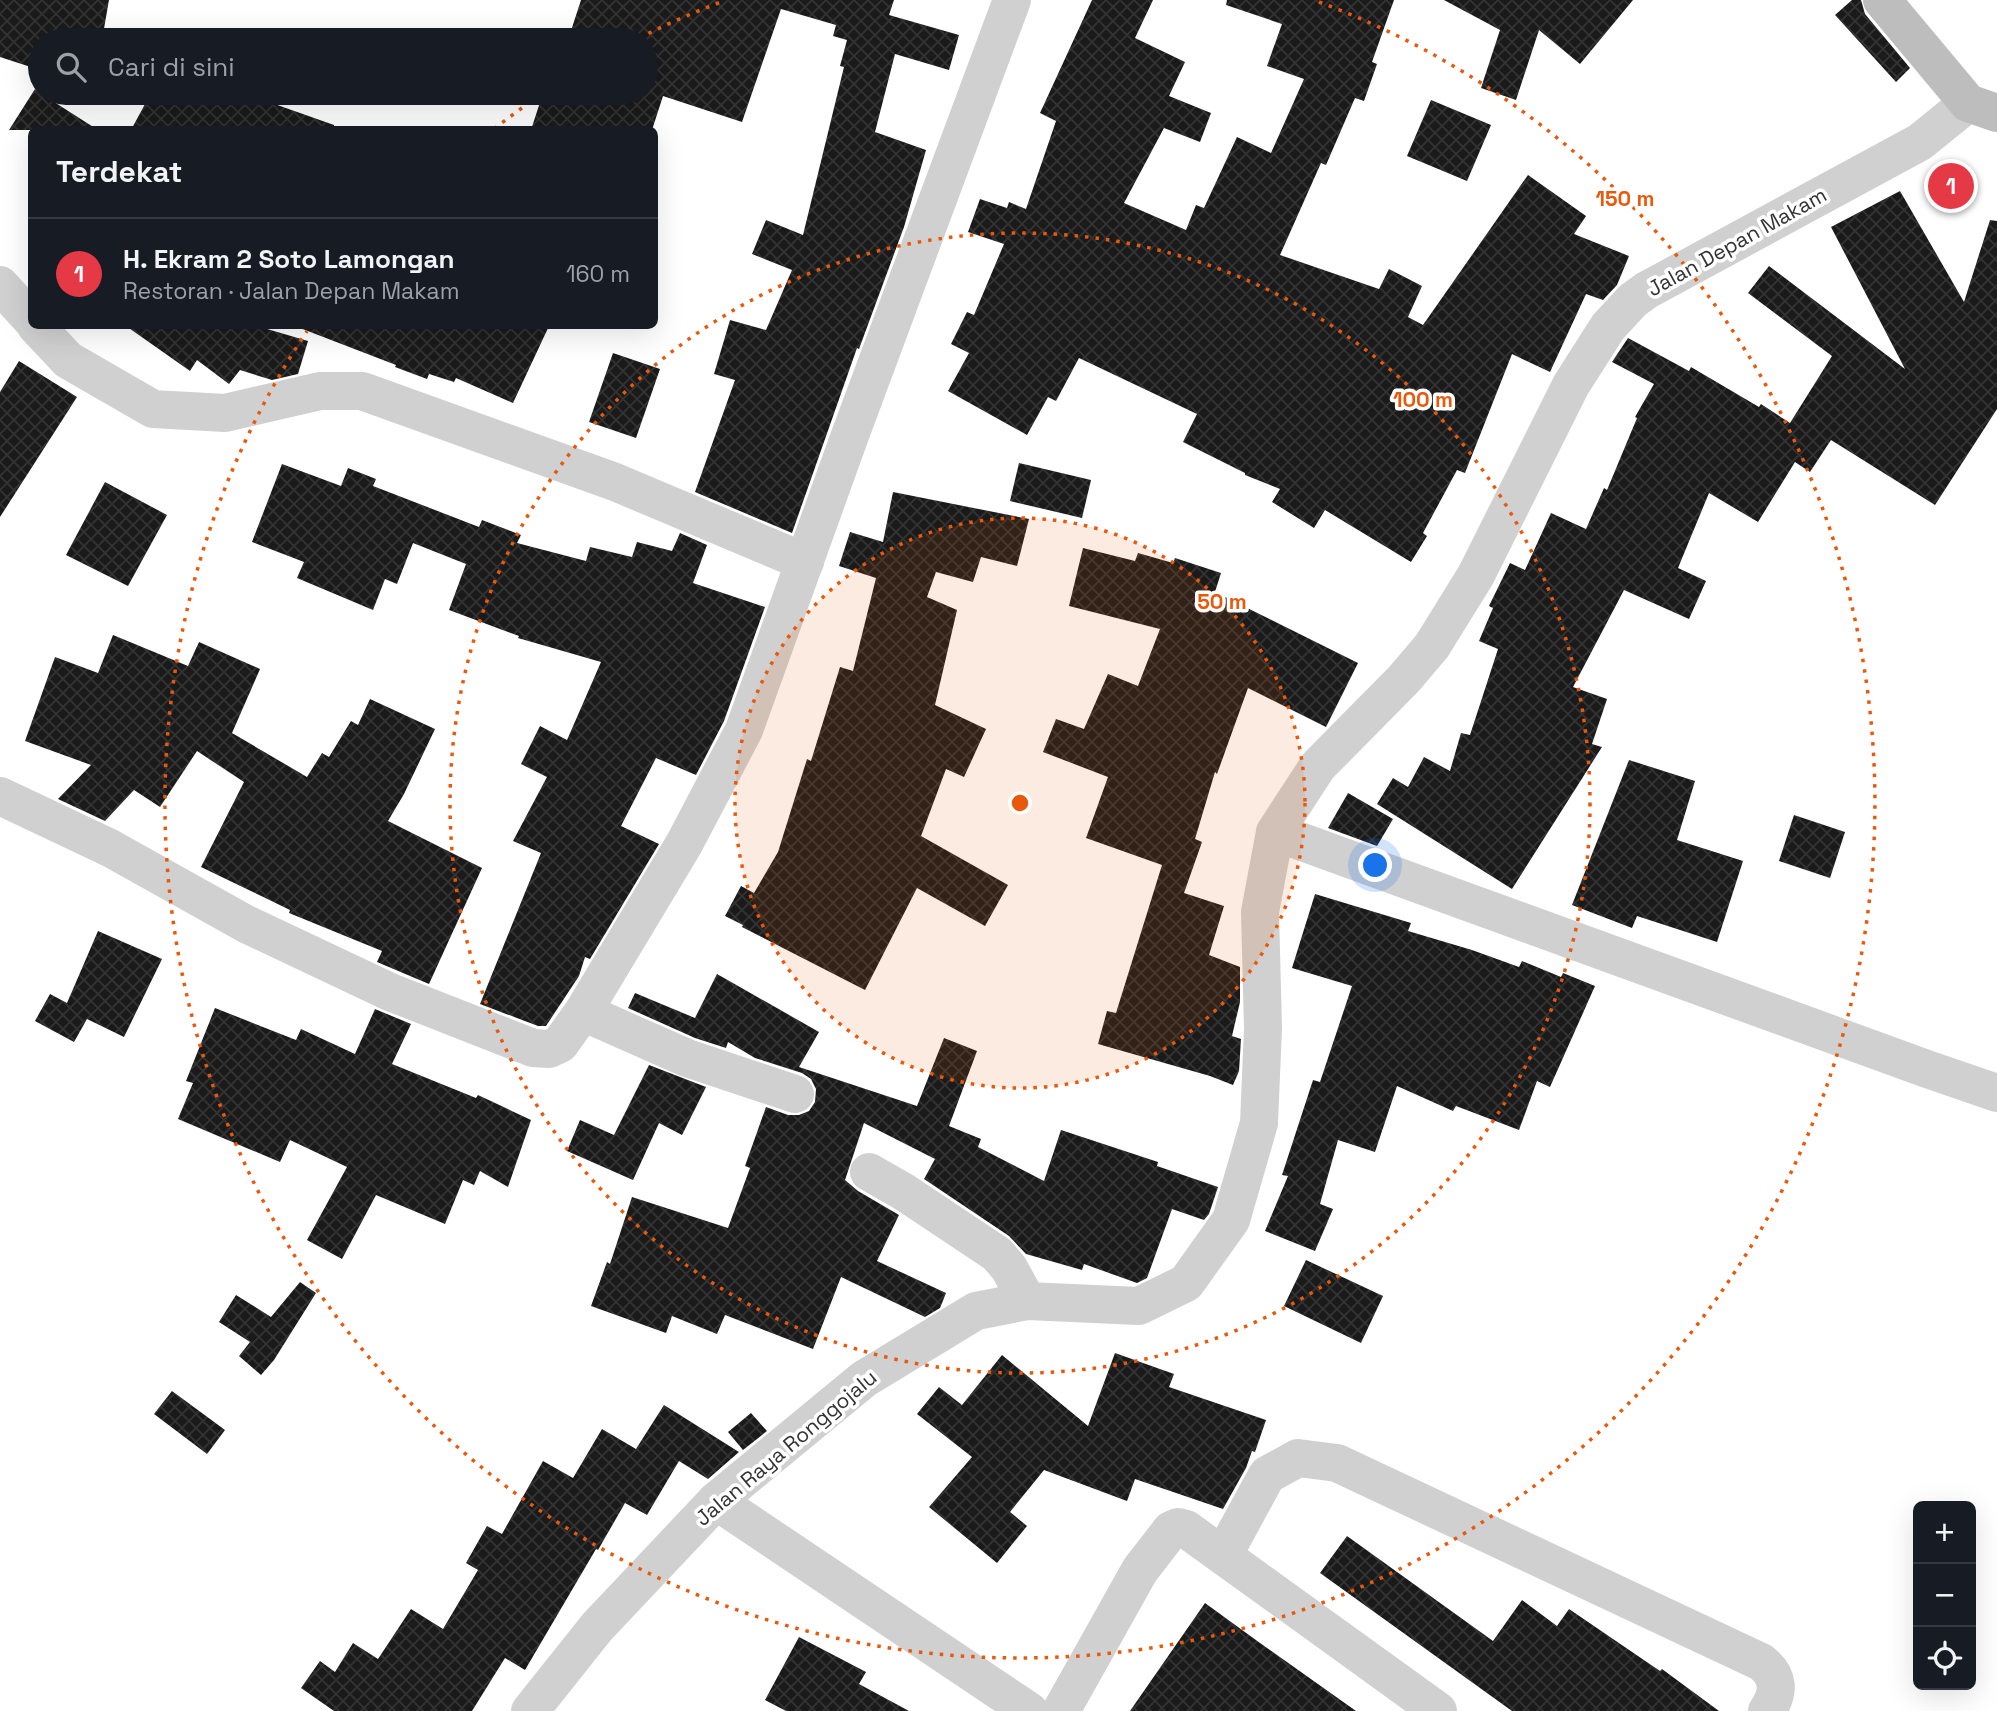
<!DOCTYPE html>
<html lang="id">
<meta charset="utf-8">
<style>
:root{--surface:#171b24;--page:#242831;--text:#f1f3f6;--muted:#9ea1a6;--line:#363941;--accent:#e63946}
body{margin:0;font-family:"Space Grotesk",sans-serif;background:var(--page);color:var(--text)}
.controls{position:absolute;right:21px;bottom:21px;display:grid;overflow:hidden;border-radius:10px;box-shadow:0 7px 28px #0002}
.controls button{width:63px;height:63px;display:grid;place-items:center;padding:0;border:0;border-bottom:2px solid var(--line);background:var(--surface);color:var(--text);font:35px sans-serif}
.you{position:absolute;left:1376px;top:866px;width:24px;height:24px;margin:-18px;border:5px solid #fff;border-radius:50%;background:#1a73e8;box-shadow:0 0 0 10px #1a73e833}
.badge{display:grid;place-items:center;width:46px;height:46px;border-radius:50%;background:var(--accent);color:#fff;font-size:23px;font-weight:700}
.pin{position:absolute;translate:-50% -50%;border:4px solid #fff;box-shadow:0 2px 7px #0006}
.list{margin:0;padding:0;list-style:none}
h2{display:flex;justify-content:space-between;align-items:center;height:91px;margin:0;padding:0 28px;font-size:30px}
h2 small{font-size:23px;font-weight:400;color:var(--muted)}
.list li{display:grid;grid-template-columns:46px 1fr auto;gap:21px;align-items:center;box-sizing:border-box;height:112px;padding:0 28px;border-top:2px solid var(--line)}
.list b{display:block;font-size:26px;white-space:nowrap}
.list p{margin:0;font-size:23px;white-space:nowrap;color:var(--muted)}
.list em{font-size:23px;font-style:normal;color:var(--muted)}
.icon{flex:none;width:38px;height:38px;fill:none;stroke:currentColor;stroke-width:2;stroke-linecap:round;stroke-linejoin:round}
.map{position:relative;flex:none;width:1997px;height:1711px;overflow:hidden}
.search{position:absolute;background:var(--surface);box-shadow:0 7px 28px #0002;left:28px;top:28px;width:630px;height:77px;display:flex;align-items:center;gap:18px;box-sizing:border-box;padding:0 24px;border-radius:38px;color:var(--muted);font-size:26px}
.panel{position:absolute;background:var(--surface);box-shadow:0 7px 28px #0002;left:28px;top:126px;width:630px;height:203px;border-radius:10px}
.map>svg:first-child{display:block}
.building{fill:url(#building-cross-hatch)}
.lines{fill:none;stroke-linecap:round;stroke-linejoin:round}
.minor{stroke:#d0d0d0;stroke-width:38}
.tertiary{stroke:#d0d0d0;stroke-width:38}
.secondary{stroke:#bdbdbd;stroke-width:38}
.ring{fill:none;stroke:#e8590c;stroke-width:3.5;stroke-dasharray:3.5 7}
.labels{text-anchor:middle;stroke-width:7;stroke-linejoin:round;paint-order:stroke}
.street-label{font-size:21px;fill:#333;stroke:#fff}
.centre{fill:#e8590c;stroke:#fff;stroke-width:3.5}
.ring-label{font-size:21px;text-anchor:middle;font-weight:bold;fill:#e8590c;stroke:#fff;stroke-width:7;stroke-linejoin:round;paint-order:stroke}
</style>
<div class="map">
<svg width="1997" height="1711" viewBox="0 0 1997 1711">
<defs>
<pattern id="building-cross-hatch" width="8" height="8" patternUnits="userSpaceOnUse" patternTransform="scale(1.75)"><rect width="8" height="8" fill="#1a1a1a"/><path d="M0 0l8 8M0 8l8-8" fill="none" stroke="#333"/></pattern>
</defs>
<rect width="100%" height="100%" fill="#fff"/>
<!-- building -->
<g class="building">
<polygon points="0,0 109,0 102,40 40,40 40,70 0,57"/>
<polygon points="581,0 894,0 889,15 959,35 949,70 895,54 875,132 926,150 904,227 859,349 857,348 792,533 695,492 735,380 714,374 730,320 766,330 792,270 752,254 766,220 803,235 844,67 840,66 847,40 833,36 836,25 781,9 742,122 663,96 652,130 531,130 543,93 646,93 646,40 568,40"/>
<polygon points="1092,0 1153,0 1135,38 1185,62 1169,96 1211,113 1200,142 1164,128 1124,203 1186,230 1196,205 1204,208 1237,137 1271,153 1304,79 1267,66 1282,24 1226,5 1227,0 1394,0 1372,62 1377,64 1364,101 1355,98 1326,165 1321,163 1280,255 1379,289 1389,269 1422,286 1408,317 1423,325 1528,175 1586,216 1574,234 1629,256 1617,285 1603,300 1586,294 1550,372 1512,354 1465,473 1457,470 1423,533 1427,536 1411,562 1325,510 1314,528 1272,502 1280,489 1245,475 1245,473 1183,442 1197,414 1079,358 1056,401 1048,397 1027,435 948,391 969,353 951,344 967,312 974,315 1004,244 968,232 980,199 1007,208 1009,202 1026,209 1056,121 1040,113"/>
<polygon points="1444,0 1633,0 1580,64 1539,30 1516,100 1481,88 1500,30"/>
<polygon points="1852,0 1861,0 1865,14 1910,68 1896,82 1835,15"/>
<polygon points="35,89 40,93 98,130 9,130"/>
<polygon points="151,93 243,93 334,125 334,130 131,130"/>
<polygon points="1431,100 1491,125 1467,181 1407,156"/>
<polygon points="1900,191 1964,302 1990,220 1997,221 1997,409 1935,505 1831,440 1810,472 1795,462 1758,522 1709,493 1678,568 1706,581 1689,619 1624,590 1573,687 1607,699 1592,744 1602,747 1512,889 1377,804 1393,778 1408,787 1424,757 1450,771 1461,733 1470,735 1498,649 1479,641 1493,608 1489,606 1510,563 1525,570 1551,513 1586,529 1604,488 1607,490 1637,418 1635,417 1654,384 1612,362 1628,338 1689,371 1691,367 1759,407 1761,404 1790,423 1832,356 1748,293 1769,266 1905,369 1831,227"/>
<polygon points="126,326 257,326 308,341 298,374 272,380 240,370 229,384 197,360 190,371"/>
<polygon points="301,326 549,326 513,403 456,378 454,382 429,374 427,379 395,367 396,365 300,328"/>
<polygon points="613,353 660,369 636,438 589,422"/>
<polygon points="19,361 77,397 0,517 0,392"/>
<polygon points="1019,463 1091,480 1082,518 1010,501"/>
<polygon points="282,464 341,486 348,468 376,479 373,486 479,527 482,520 521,535 517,543 586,561 590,547 632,557 637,542 672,551 680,533 707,545 693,583 765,607 724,721 696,775 656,758 621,826 659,844 590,959 585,957 579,976 546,1026 538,1026 480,1004 541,853 513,841 547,777 521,764 540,726 567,740 601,662 518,638 519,636 449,610 466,564 413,543 397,584 385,579 373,610 297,578 304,562 252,542"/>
<polygon points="105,482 167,515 128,586 66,555"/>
<polygon points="893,492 1029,519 1017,566 981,557 973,582 936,572 927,597 957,610 935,705 986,729 964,777 946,769 921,836 1008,885 985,926 917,888 865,990 742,927 743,925 725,916 741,886 754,893 778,852 807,759 811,761 840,667 853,671 876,578 839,566 850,532 883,542"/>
<polygon points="1083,548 1135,561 1138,553 1173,563 1175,558 1221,573 1215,592 1358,663 1326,727 1248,688 1217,774 1215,772 1195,839 1202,842 1184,893 1224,906 1209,955 1240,967 1240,1002 1232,1036 1241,1039 1239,1071 1233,1085 1210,1076 1098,1044 1107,1011 1116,1013 1162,865 1086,838 1108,777 1043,752 1056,719 1084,729 1108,674 1138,686 1160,629 1069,606"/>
<polygon points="113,635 188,666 199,642 260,669 232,733 307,777 322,753 329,757 351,721 358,725 370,699 435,729 404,794 388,821 482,868 429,984 377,962 382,951 289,913 290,910 201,867 244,782 197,751 160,807 134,790 105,821 58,799 91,765 25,741 55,657 98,673"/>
<polygon points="1629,760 1695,781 1677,840 1743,861 1717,942 1637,916 1632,928 1572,905"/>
<polygon points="1348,793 1393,819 1377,846 1328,828"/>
<polygon points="1794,815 1845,832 1830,878 1779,861"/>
<polygon points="1315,894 1411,923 1408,931 1472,950 1519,967 1522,961 1561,977 1563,973 1595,986 1550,1087 1537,1081 1519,1130 1456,1106 1453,1111 1397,1086 1375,1152 1338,1140 1320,1204 1333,1209 1315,1251 1265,1231 1288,1176 1282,1175 1313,1080 1320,1082 1352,986 1292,968"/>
<polygon points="98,931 162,959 124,1037 87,1019 74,1042 35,1021 50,994 67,1003"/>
<polygon points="717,974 819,1032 799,1067 917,1106 944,1038 977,1051 949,1126 981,1139 978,1147 1044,1181 1061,1130 1158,1162 1157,1166 1218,1187 1209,1214 1204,1220 1172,1209 1147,1278 1137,1283 1084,1264 1082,1270 1026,1254 1009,1236 924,1179 935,1159 864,1123 845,1180 858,1191 899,1215 877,1261 946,1293 940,1308 925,1317 841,1277 813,1349 725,1315 717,1334 672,1316 666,1333 591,1306 607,1262 610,1264 632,1197 728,1228 750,1168 745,1166 766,1107 788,1115 799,1115 809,1111 815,1102 816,1089 811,1079 802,1073 755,1058 728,1042 726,1048 695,1038 628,1008 635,993 695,1018"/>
<polygon points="215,1008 296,1040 301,1029 355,1054 375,1009 411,1024 392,1064 476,1098 478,1095 531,1120 508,1187 480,1171 474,1185 463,1180 445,1224 376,1195 342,1259 307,1240 347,1167 290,1140 280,1162 178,1119 193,1083 186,1081"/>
<polygon points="649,1065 706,1087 682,1135 659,1123 633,1180 567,1151 580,1120 614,1135"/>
<polygon points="1306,1260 1383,1296 1361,1343 1284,1306"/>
<polygon points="300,1282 316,1293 274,1360 261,1375 239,1356 250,1342 219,1322 236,1295 271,1317"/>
<polygon points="1115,1353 1174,1374 1169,1387 1266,1420 1255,1452 1252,1451 1246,1468 1223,1509 1135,1479 1127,1501 1044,1470 1010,1512 1027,1526 997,1563 929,1507 972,1457 917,1414 939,1387 962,1405 1002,1355 1088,1426"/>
<polygon points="172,1391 225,1430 207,1454 154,1414"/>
<polygon points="664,1405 739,1452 708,1479 679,1461 647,1515 625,1503 598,1550 596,1549 525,1670 505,1658 472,1711 334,1711 301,1688 320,1661 335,1672 353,1643 378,1659 411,1609 443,1629 478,1570 466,1563 487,1526 502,1534 543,1461 573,1478 602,1429 636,1449"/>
<polygon points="751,1413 767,1431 743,1450 728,1432"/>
<polygon points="1347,1536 1493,1641 1522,1600 1557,1626 1569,1609 1660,1671 1662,1669 1719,1711 1512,1711 1320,1573"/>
<polygon points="1205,1603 1260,1643 1356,1711 1130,1711"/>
<polygon points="799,1637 866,1672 859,1684 909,1711 786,1711 765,1700"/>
</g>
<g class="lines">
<!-- minor -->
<g class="minor">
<polyline points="0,285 32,320"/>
<polyline points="36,326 68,360 153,409 225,413 320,391 362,391 615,482 805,562"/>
<polyline points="0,796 110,848 246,924 390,992 533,1048 549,1049 560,1044 583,1012 684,844 744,730 849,438 1012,0"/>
<polyline points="1275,832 1927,1069 1997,1093"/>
<polyline points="583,1012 687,1058 795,1094"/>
<polyline points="869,1172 904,1192 997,1254 1009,1268 1027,1301"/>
<polyline points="716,1501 1029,1711"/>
<path d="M1224,1554l43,-79 31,-17 39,5 424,199c18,14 19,30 6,49"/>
<polyline points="1061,1711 1140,1570 1171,1530 1178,1527 1186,1529 1438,1711"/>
</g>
<!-- tertiary -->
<polyline class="tertiary" points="530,1711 597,1627 716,1501 864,1379 976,1311 1027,1301 1139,1306 1186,1283 1231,1220 1259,1123 1263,1028 1260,912 1275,832 1318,766 1404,679 1432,646 1476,575 1571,385 1608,327 1633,300 1647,290 1920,142 1968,103"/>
<!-- secondary -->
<polyline class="secondary" points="1882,0 1968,103 1997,113"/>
</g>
<!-- distance rings -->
<circle cx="1020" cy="803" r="285" fill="#e8590c" fill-opacity=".12"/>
<g class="ring">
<circle cx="1020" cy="803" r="285"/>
<circle cx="1020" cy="803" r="570"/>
<path d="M494 129A855 855 0 0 1 542 94M639 38A855 855 0 0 1 721 2M1319 2A855 855 0 1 1 307 331"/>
</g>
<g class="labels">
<!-- street labels -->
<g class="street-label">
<text transform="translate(1737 242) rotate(-29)" y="7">Jalan Depan Makam</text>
<text transform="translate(786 1448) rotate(-40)" y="7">Jalan Raya Ronggojalu</text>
</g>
</g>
<circle cx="1020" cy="803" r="10" class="centre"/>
<g class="ring-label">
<text x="1625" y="206">150 m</text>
<text x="1423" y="407">100 m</text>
<text x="1222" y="609">50 m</text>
</g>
</svg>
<div class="controls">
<button>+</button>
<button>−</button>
<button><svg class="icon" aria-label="locate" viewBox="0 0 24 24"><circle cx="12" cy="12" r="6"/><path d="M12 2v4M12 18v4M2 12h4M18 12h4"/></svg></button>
</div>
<div class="you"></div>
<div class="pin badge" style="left:1951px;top:186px">1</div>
<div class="search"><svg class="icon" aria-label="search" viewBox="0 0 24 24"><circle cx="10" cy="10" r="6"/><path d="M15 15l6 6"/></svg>Cari di sini</div>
<section class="panel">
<h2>Terdekat<small></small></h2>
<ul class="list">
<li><span class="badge">1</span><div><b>H. Ekram 2 Soto Lamongan</b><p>Restoran · Jalan Depan Makam</p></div><em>160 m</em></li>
</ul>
</section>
</div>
